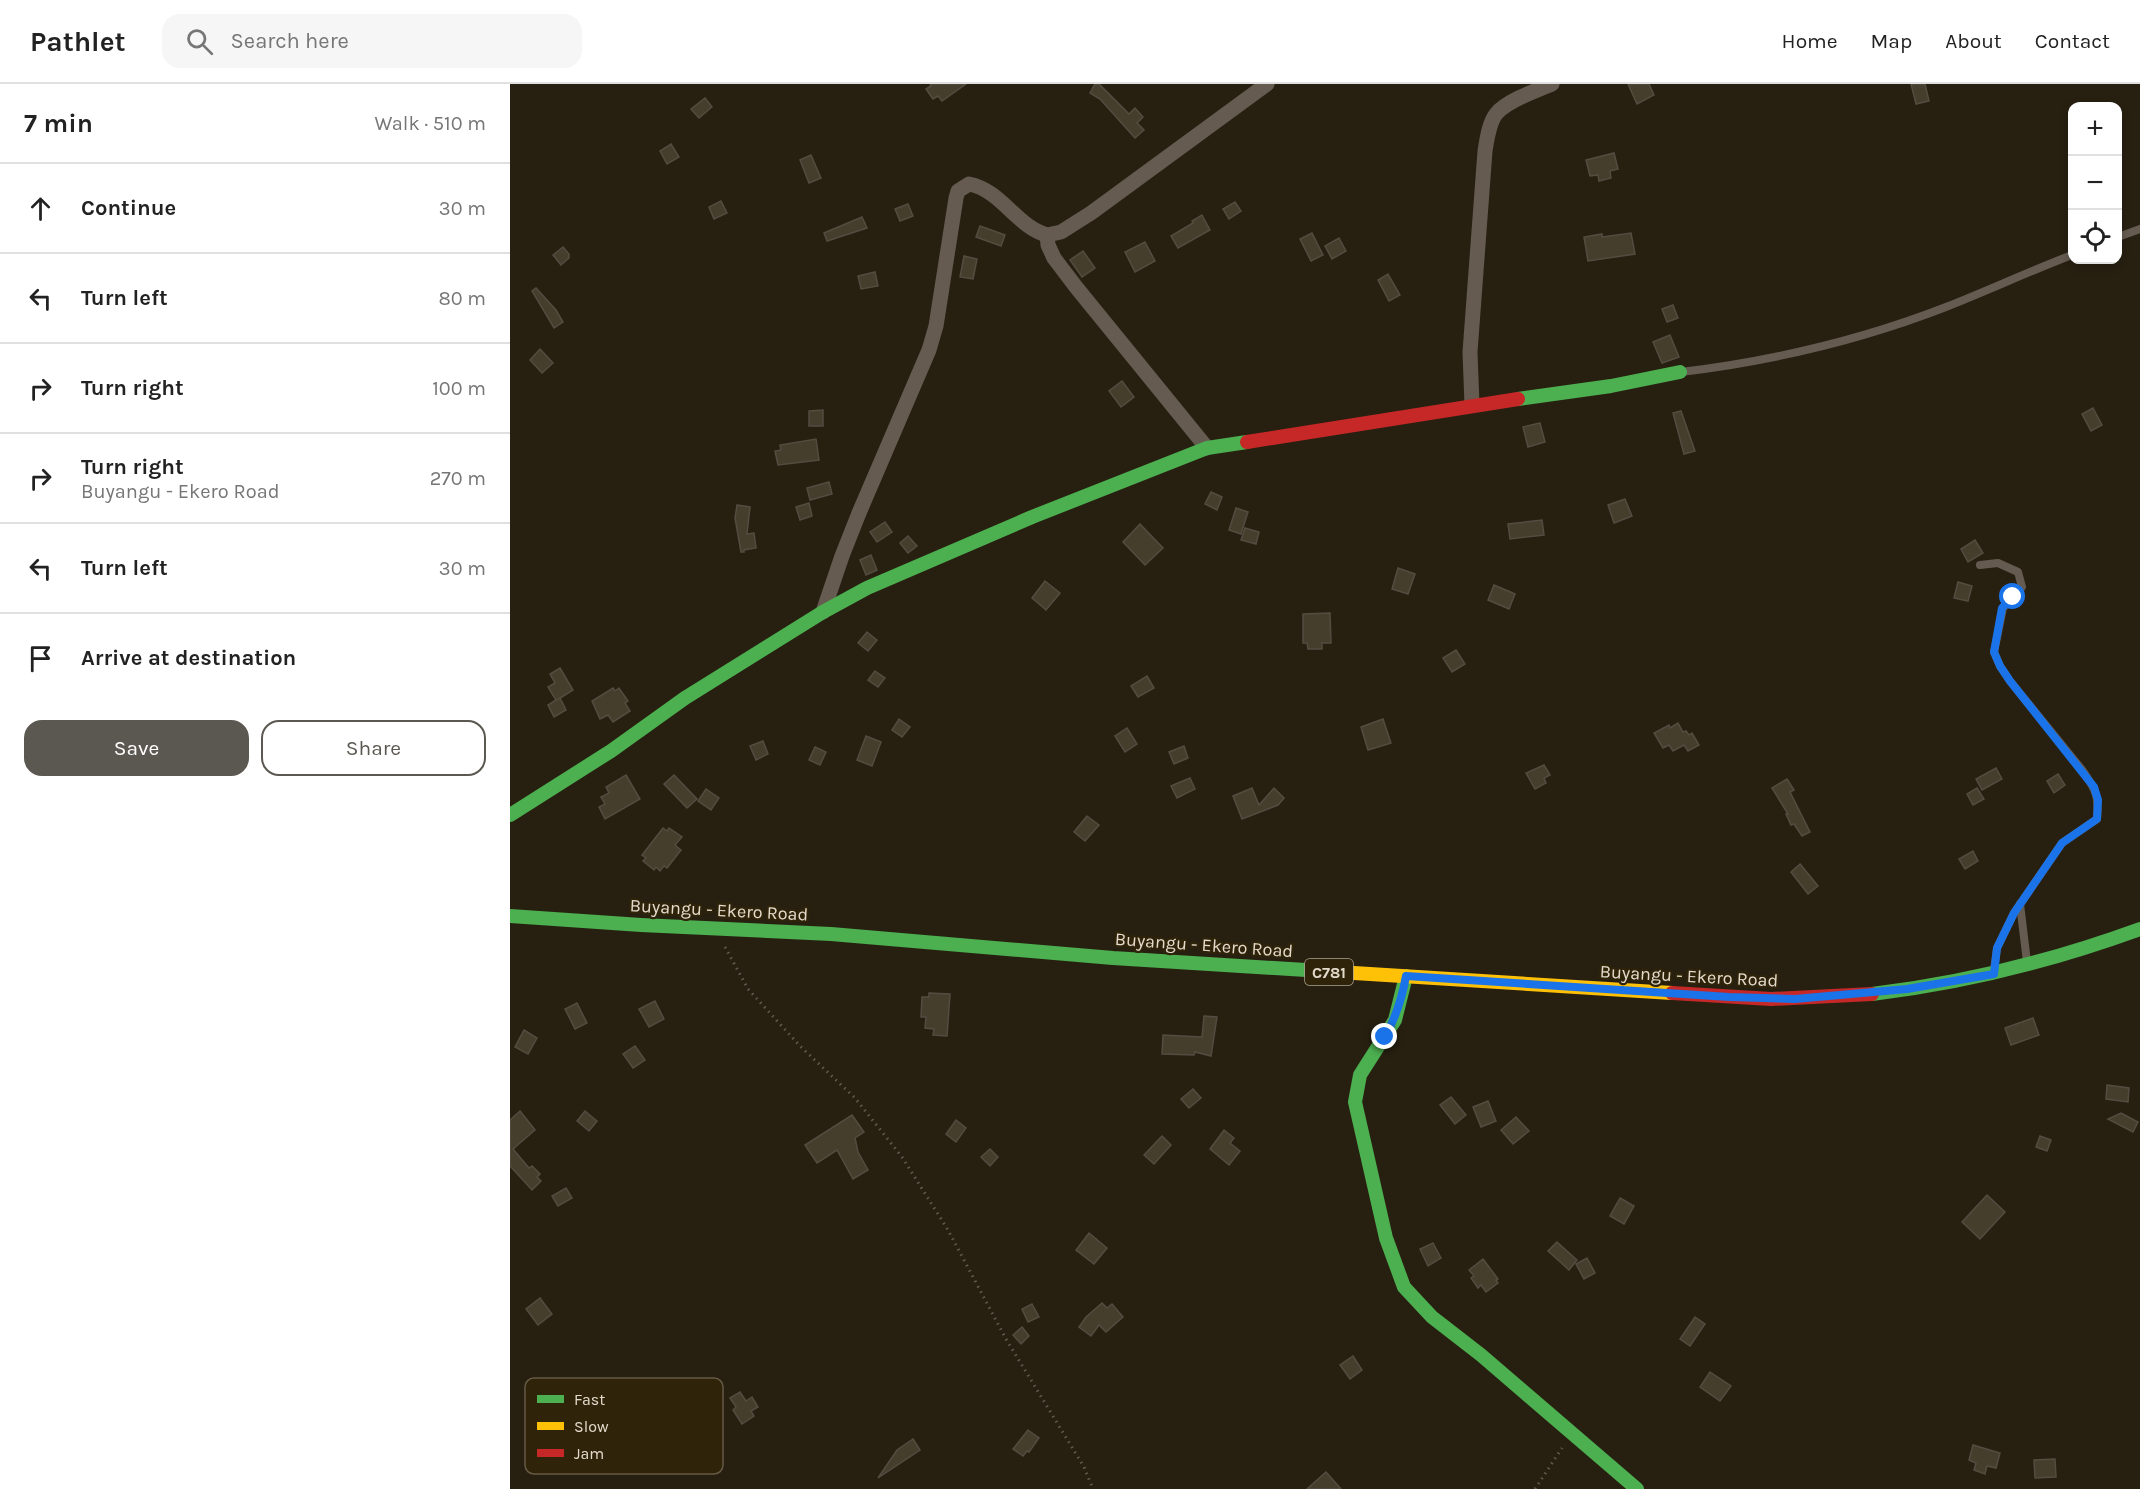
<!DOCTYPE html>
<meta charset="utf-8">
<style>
:root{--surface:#fff;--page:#f6f6f6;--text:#222;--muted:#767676;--line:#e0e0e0;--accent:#5b5851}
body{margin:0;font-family:Karla,sans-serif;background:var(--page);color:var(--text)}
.controls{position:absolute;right:18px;top:18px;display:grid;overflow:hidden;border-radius:12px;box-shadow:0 3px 9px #0003}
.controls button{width:54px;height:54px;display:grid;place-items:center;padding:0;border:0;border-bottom:2px solid var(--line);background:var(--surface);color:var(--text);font:30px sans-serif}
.stop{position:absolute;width:18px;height:18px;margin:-14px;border:4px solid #1a73e8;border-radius:50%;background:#fff}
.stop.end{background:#1a73e8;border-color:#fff;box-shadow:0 2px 6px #0008}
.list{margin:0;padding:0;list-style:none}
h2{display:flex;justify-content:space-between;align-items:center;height:78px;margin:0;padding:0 24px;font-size:26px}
h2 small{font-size:20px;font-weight:400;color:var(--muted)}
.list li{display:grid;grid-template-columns:39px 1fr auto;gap:18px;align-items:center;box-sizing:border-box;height:90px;padding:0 24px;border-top:2px solid var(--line)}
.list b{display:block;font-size:22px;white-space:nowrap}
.list p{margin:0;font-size:20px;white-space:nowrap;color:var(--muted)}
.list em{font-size:20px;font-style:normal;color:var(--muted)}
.actions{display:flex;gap:12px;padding:18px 24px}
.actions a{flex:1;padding:14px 0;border:2px solid var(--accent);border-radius:18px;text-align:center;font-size:21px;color:var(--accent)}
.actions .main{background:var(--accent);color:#fff}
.icon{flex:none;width:33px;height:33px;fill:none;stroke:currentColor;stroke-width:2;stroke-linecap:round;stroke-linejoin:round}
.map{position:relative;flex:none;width:1630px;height:1405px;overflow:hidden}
header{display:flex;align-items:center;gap:36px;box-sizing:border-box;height:84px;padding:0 30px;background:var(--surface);border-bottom:2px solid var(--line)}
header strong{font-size:28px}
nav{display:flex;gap:33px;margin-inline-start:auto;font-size:21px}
.search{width:420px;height:54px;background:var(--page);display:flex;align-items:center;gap:15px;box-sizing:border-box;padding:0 21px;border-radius:18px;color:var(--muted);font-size:22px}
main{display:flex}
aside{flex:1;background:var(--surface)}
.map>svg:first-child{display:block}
.building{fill:#463e2c;stroke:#534c41;stroke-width:1.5}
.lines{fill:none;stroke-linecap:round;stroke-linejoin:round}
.path{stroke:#615950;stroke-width:3;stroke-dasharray:1.5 4.5;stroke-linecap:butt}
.lane{stroke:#655b51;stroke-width:8}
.street{stroke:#655b51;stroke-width:15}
.fast{stroke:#4caf50;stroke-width:14}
.slow{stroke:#ffc107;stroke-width:14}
.jam{stroke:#c62828;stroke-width:14}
.route{stroke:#1a73e8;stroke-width:8}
.labels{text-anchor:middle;stroke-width:4.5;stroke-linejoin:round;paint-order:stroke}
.shield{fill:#2f2309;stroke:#ada492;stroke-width:1.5}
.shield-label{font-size:16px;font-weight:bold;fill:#e3dbcc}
.street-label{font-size:18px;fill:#e3dbcc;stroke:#2f2309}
.key{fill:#2f2309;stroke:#655a44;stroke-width:1.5}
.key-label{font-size:16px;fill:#e3dbcc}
</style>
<header>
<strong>Pathlet</strong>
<div class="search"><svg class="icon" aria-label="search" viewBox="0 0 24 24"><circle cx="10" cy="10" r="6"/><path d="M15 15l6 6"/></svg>Search here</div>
<nav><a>Home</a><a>Map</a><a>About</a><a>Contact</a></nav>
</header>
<main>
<aside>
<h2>7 min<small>Walk · 510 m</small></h2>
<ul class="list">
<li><svg class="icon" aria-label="ahead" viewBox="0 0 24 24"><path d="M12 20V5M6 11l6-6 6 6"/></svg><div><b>Continue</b></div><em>30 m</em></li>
<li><svg class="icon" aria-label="left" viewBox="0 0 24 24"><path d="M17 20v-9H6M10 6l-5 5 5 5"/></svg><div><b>Turn left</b></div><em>80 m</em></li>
<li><svg class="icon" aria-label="right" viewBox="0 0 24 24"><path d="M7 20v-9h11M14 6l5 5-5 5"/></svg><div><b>Turn right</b></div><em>100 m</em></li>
<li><svg class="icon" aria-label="right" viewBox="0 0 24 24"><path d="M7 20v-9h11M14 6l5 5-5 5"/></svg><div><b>Turn right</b><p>Buyangu - Ekero Road</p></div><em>270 m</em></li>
<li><svg class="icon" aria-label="left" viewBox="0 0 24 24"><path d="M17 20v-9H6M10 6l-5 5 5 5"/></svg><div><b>Turn left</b></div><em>30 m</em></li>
<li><svg class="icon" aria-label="arrive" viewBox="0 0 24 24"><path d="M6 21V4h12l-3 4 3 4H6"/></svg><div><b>Arrive at destination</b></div></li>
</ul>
<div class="actions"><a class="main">Save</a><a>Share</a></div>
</aside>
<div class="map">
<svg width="1630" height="1405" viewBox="0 0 1630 1405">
<rect width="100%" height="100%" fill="#272011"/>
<!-- building -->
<g class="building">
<polygon points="420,0 456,0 432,17 428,12 423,15 416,5 421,2"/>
<polygon points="585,0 589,0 619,30 625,24 633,33 627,39 634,46 625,54 590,15 580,9"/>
<polygon points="1118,0 1139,0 1144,11 1127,20"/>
<polygon points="1401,0 1415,0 1419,17 1406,20"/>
<polygon points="195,14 202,23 189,34 181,25"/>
<polygon points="161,60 169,73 157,80 150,67"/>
<polygon points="1104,69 1108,85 1100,87 1101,94 1089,97 1088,91 1080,92 1076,76"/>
<polygon points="301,71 311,94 299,99 290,76"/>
<polygon points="211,117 217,129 204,135 199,123"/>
<polygon points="725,118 731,127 719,135 713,125"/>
<polygon points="398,120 403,132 390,137 385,125"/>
<polygon points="692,131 700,146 668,164 661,152 683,139 682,137"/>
<polygon points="352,133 357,144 317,157 314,149"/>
<polygon points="470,142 495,151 491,162 466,153"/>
<polygon points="802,149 813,171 801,177 790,155"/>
<polygon points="1121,149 1125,170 1078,177 1074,153 1092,150 1092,153"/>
<polygon points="829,154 836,167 822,175 815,162"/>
<polygon points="635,158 645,177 625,188 615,168"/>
<polygon points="53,163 59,170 59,174 51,181 43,171"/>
<polygon points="573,167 585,184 572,193 560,176"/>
<polygon points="454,172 467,175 463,195 450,193"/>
<polygon points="365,188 368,202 351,205 348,192"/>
<polygon points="878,190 890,211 879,217 868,196"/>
<polygon points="26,204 46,226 53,238 44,244 22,207"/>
<polygon points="1163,221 1168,234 1157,238 1152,225"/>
<polygon points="1160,251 1169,273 1152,279 1143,258"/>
<polygon points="30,265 43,279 32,289 20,276"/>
<polygon points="612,297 624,313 611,323 599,307"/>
<polygon points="1583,324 1592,341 1581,347 1572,330"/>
<polygon points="313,326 313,342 299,342 299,327"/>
<polygon points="1171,327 1185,367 1174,370 1163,329"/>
<polygon points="1030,339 1035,358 1018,363 1013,343"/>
<polygon points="306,355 309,376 268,381 265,367 271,366 270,361"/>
<polygon points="319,398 322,410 300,416 297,404"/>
<polygon points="701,408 712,413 707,426 695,420"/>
<polygon points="1115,415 1122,432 1104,439 1098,421"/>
<polygon points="299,419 302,432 290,436 286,423"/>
<polygon points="227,421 240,423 237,450 244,449 246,464 234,466 234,468 231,468 225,434"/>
<polygon points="726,424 738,428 731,450 719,446"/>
<polygon points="1032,436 1034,451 1000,455 998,440"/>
<polygon points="375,438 382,448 367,458 360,448"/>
<polygon points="630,440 653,464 635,481 613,458"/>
<polygon points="735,444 749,448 746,460 731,456"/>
<polygon points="398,452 407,462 398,469 390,459"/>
<polygon points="1465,456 1473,469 1458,478 1451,465"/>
<polygon points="361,471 367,486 356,491 350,476"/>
<polygon points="888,484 905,490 898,510 882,505"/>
<polygon points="535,497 550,509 536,526 522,514"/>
<polygon points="1448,498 1462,502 1458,517 1444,514"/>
<polygon points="984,501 1005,510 999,525 978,516"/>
<polygon points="820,529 821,559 812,559 812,565 798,565 797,559 793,559 793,530"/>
<polygon points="357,548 367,556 358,567 348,559"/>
<polygon points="946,566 955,580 942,588 933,574"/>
<polygon points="50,584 63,606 47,616 50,614 56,626 44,633 38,621 46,616 38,603 45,599 40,590"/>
<polygon points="365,587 375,594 368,603 358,596"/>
<polygon points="637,592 644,604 628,613 621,602"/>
<polygon points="103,604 105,607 109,604 118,617 115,619 120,627 103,638 98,631 90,635 82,617"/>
<polygon points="389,635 400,643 392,653 382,646"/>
<polygon points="873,635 881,659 858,666 851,643"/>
<polygon points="1168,639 1173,648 1176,647 1179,651 1182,649 1189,661 1178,667 1174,661 1163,667 1159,661 1153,664 1144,649 1159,641 1160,644"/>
<polygon points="617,644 627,660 615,668 605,652"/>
<polygon points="356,652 371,658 362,682 347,676"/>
<polygon points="253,657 258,670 246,676 240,662"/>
<polygon points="674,662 678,674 664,680 659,668"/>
<polygon points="305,663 316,668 310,681 299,676"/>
<polygon points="1034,681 1040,691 1034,694 1036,699 1025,705 1016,689"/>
<polygon points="1486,684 1492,695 1472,706 1466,695"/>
<polygon points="1548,690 1555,701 1544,709 1537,697"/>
<polygon points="116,691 130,715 95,735 89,723 95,720 91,713 99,709 96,703"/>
<polygon points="164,691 187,715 177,724 154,700"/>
<polygon points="680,694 685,705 667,714 661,702"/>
<polygon points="1277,695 1284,706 1280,708 1300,748 1292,752 1284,740 1281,741 1276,730 1278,730 1262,704"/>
<polygon points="742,704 749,721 764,704 774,714 768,721 732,735 723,712"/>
<polygon points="1467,704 1474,715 1463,721 1457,710"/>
<polygon points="196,705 209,714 201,726 188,717"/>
<polygon points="577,732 589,741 575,757 564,748"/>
<polygon points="153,744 157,747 159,744 172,753 165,761 171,766 157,784 154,782 150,787 146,783 144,786 133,777 136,774 132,771"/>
<polygon points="1463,767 1468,777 1455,785 1449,775"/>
<polygon points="1290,780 1308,802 1298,810 1281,788"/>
<polygon points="419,909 440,910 437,952 423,951 424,945 415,944 416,933 411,933 412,913 419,913"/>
<polygon points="145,917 154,935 139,943 129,925"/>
<polygon points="67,919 77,939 65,945 55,925"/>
<polygon points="694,932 707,933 701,972 685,968 684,971 652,970 653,951 692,953"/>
<polygon points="1523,934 1529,951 1501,961 1495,944"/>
<polygon points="14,946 27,954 18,970 5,963"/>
<polygon points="125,962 135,976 123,984 113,970"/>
<polygon points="1597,1001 1619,1004 1618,1018 1596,1015"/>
<polygon points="683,1005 691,1014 679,1024 671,1015"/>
<polygon points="941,1013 956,1031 945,1040 930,1021"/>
<polygon points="978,1017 986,1037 971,1043 963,1023"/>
<polygon points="10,1027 25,1046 3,1065 19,1084 22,1082 30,1090 27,1093 31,1097 22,1106 0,1082 0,1036"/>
<polygon points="75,1027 87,1037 79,1047 67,1037"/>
<polygon points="1611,1029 1628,1038 1623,1048 1598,1035"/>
<polygon points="342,1031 354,1048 345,1054 348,1068 358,1086 343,1095 327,1066 307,1079 295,1061"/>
<polygon points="1006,1033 1019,1047 1003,1060 991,1046"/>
<polygon points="446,1036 456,1044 446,1058 436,1050"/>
<polygon points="714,1046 724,1054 720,1059 730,1067 719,1081 700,1065"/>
<polygon points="652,1052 661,1061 644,1080 634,1071"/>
<polygon points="1530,1052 1541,1056 1537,1067 1526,1063"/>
<polygon points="480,1065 488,1073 480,1082 471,1073"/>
<polygon points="56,1104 62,1114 48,1122 42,1112"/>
<polygon points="1477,1111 1495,1128 1470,1155 1452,1138"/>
<polygon points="1110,1114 1124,1122 1114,1140 1100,1132"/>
<polygon points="579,1149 597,1164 584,1180 566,1166"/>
<polygon points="1047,1158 1067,1176 1059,1186 1038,1167"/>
<polygon points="923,1159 931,1174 918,1182 910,1165"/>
<polygon points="1077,1174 1085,1189 1074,1195 1066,1180"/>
<polygon points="973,1175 988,1195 986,1196 988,1199 976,1208 971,1201 968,1204 961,1194 964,1192 959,1186"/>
<polygon points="30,1214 42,1230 28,1241 16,1225"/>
<polygon points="592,1219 597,1224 602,1220 613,1233 596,1248 589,1241 581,1252 569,1243 576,1233"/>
<polygon points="522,1220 529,1233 518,1238 512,1225"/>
<polygon points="1185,1233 1195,1240 1180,1262 1170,1255"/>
<polygon points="512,1243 519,1252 511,1260 503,1251"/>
<polygon points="843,1272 852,1286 840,1295 830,1281"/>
<polygon points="1200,1288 1221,1302 1210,1317 1190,1303"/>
<polygon points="230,1308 236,1317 242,1313 248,1323 241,1327 244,1332 232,1340 223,1326 226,1323 220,1314"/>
<polygon points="518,1346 529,1354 519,1368 517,1367 513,1372 503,1365"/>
<polygon points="403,1355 410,1366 368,1394 387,1366"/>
<polygon points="1463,1361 1490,1369 1486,1384 1477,1382 1475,1390 1464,1386 1466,1379 1459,1376"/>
<polygon points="1545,1375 1546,1393 1525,1394 1524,1376"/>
<polygon points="816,1388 831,1405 797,1405"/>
</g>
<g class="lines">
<!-- path -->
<g class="path">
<polyline points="215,863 238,905 290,962 345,1014 392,1073 438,1146 496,1255 574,1383 583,1405"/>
<polyline points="1025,1405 1052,1364"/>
</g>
<!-- lane -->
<g class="lane">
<polyline points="1608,153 1630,145"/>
<path d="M1171,288c91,-11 180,-32 265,-65 43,-17 84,-36 126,-52"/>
<path d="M1470,481l18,-2 20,9 4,15 -19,21 -9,44 6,14 10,15 73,90c13,19 16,26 14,48l-35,24 -48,70 -17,35 -3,22"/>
<polyline points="1510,820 1517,878"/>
</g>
<!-- street -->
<g class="street">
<polyline points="537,151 551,148 581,129 757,0"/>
<path d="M962,321l-2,-53 15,-201c2,-12 4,-28 11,-37 10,-13 41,-24 56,-30"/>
<path d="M313,528l19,-56 17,-43 70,-163 7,-24 20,-128 2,-7 11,-7c32,6 48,43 78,51l1,10 6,13 22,29 131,161"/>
</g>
<!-- fast -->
<g class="fast">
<polyline points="1008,315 1101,302 1170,288"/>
<polyline points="0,731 101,667 175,614 313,528 357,504 522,433 697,364 737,358"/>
<polyline points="0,832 131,841 321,850 603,874 812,887"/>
<polyline points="896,892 885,936 850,991 845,1018 876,1154 894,1203 922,1233 971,1271 1127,1405"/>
<path d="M1362,910c93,-11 180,-33 268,-65"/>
</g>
<!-- slow -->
<polyline class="slow" points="812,887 1162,909"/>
<!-- jam -->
<g class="jam">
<polyline points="737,358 1008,315"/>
<polyline points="1162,909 1261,915 1362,910"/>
</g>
</g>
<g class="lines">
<!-- route -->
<path class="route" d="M875,953c11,-20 17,-38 21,-61l323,21 66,2 112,-10 87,-15 3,-26 17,-35 48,-70 35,-24 1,-19 -4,-13 -84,-106 -10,-15 -6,-14 8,-44 11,-11"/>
</g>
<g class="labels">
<!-- shield labels -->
<rect class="shield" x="795" y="875" width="48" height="26" rx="4.5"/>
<g class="shield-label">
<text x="819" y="894">C781</text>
</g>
<!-- street labels -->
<g class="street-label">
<text transform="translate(209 826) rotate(3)" y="6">Buyangu - Ekero Road</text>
<text transform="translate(694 861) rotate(4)" y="6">Buyangu - Ekero Road</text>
<text transform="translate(1179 892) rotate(3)" y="6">Buyangu - Ekero Road</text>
</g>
</g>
<!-- legend -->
<rect x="15" y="1294" width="198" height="96" rx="9" class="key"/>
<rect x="27" y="1311" width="27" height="8" fill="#4caf50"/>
<rect x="27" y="1338" width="27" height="8" fill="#ffc107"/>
<rect x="27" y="1365" width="27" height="8" fill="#c62828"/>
<g class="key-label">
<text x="64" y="1321">Fast</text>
<text x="64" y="1348">Slow</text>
<text x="64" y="1375">Jam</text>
</g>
</svg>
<div class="controls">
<button>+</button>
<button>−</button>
<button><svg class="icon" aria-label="locate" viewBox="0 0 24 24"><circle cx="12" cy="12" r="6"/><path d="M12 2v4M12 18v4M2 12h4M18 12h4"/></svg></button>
</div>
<div class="stop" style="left:1503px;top:513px"></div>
<div class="stop end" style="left:875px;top:953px"></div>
</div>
</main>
